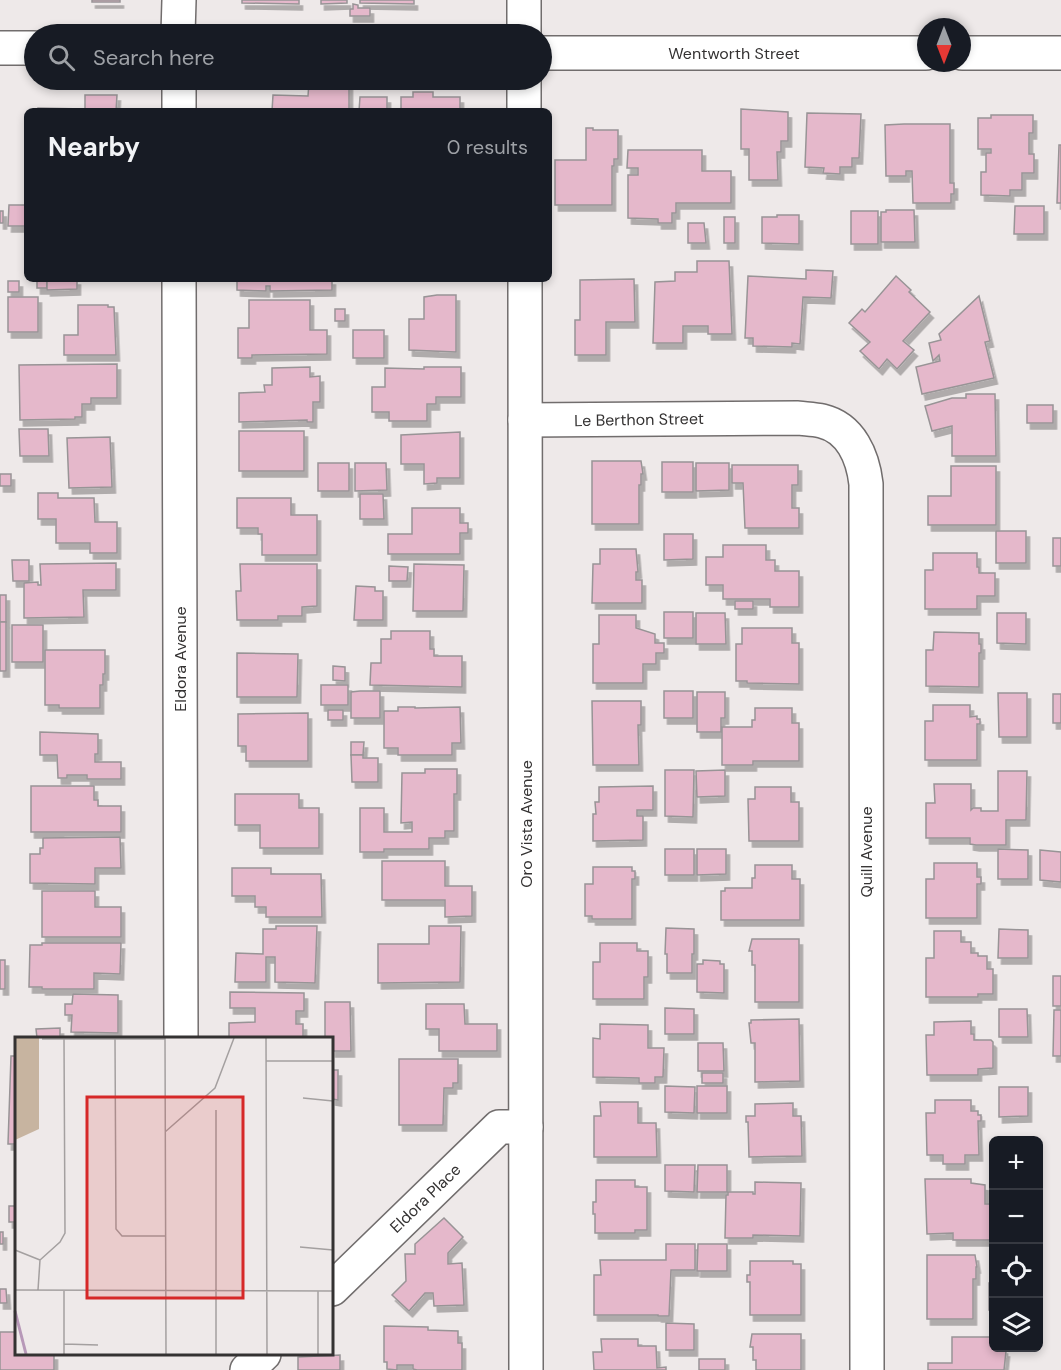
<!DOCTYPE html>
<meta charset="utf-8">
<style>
:root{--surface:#171b24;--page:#242831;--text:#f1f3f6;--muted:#9ea1a6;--line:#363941}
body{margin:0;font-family:"DM Sans",sans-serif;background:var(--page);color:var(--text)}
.controls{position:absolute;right:18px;bottom:18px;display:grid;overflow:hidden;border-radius:9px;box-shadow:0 3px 9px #0003}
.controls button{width:54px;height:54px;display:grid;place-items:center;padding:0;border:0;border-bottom:2px solid var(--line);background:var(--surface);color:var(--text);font:30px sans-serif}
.compass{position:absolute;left:917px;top:18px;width:54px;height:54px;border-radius:50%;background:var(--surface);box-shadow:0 3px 9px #0003;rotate:180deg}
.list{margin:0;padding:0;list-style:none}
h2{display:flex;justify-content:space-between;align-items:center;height:78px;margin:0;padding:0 24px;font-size:26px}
h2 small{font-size:20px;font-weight:400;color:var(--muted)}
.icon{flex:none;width:33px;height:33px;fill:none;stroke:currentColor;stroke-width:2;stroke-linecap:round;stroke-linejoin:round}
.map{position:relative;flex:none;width:1061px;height:1370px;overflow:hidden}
.search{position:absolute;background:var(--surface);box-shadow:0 3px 9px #0003;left:24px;top:24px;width:528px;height:66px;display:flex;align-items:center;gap:15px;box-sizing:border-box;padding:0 21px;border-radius:33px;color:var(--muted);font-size:22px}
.panel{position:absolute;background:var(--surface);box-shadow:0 3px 9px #0003;left:24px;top:108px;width:528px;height:174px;border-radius:9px}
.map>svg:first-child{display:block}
.building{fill:#e5b8cb;stroke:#989496;stroke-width:1.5;filter:url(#shadow)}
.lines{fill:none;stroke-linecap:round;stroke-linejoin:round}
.minor-casing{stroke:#716d6d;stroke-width:36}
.minor{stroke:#fff;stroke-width:33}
.labels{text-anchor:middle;stroke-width:4.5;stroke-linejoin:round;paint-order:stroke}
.street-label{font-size:16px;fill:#343232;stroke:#fff}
.inset-river{fill:none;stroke:#b798b8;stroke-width:3}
.inset-road{fill:none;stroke:#a4a0a0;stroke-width:1.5}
.view{fill:#d62828;fill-opacity:0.15;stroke:#d62828;stroke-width:3}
.inset-edge{fill:none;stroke:#343232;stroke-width:3}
</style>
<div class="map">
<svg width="1061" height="1370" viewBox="0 0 1061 1370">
<defs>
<filter id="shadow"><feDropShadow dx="3.5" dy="6" stdDeviation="0" flood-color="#0004"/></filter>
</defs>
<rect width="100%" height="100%" fill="#eee9e9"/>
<!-- building -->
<g class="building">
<rect x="92" y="0" width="28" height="2"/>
<polygon points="242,0 299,0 299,4 242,3"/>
<polygon points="321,0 347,0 347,3 321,4"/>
<polygon points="360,0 414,0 414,4 360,3"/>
<polygon points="353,4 358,5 358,8 370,8 370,16 350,16 350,9 353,9"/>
<polygon points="309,82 349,84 349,110 272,111 273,95 308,96"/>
<polygon points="413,92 433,92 433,97 460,97 460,111 401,111 401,97 413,97"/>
<polygon points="85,95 117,95 116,111 38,111 38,108 85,109"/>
<polygon points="360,97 387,97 387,111 359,111"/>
<polygon points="741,109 788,112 788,141 781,141 781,152 777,152 778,180 749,180 749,149 741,149"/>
<polygon points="807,113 861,114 859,158 852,158 852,167 840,167 840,174 823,173 824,168 805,167"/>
<polygon points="991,115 1033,115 1033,133 1029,133 1029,154 1034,154 1034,173 1022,173 1022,190 1010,190 1010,196 981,195 981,172 986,172 986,153 991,153 991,149 978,149 978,118 991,118"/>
<polygon points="904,124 950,124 950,183 954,183 954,194 951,194 951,203 913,203 912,171 906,171 906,176 886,176 885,125"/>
<polygon points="586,128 593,128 593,130 618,130 618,159 614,159 614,166 612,166 612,205 555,205 555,160 586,160"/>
<polygon points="1059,145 1061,145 1061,203 1057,203"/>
<polygon points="628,150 702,150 702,171 731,171 731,203 676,203 676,213 672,213 672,223 658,223 658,219 628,218 628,175 638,175 638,168 627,168"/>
<polygon points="9,205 27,205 27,226 8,226"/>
<polygon points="1015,206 1044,206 1044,234 1014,234"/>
<polygon points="886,210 914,210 915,242 881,242 881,212 886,212"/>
<rect x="0" y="211" width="3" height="12"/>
<rect x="851" y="211" width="27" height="33"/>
<polygon points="777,215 799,215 799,244 762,243 762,217 777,217"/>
<rect x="724" y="217" width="11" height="26"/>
<polygon points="688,223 704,223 706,243 688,243"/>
<polygon points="697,261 729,261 732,334 708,334 708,326 683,326 683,343 653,343 655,282 675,281 675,272 697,272"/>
<polygon points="806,270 833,271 831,298 803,297 800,344 792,343 792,347 753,346 753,338 745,338 748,276 806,279"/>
<polygon points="896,276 911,290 909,292 930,312 903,341 914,350 897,369 887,359 879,369 860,351 870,342 849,323 862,309 865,312"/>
<rect x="37" y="279" width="10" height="9"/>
<polygon points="47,279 77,279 77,289 47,290"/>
<polygon points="237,279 332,279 332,290 270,291 270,286 266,286 266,291 237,290"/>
<polygon points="634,279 635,322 606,322 606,355 575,355 575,320 580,320 580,280"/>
<rect x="8" y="281" width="11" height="11"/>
<polygon points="437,295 456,295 456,352 409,350 409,319 424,319 424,297"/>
<polygon points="979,296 990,341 985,342 994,378 922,394 916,367 940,361 939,355 933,361 929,343 941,340 939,334"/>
<rect x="8" y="297" width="30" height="35"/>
<polygon points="249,300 310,300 310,330 327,330 327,354 252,355 252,358 238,358 238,328 249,328"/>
<polygon points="78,305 108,305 108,307 114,307 116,355 64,355 64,335 78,335"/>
<rect x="335" y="309" width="10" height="12"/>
<rect x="353" y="330" width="31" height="28"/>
<polygon points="117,364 117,398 91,398 91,404 82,404 82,417 75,417 75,419 20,420 19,365"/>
<polygon points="310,367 310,377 320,376 320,402 313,402 313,422 307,422 307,420 239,422 239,393 265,392 264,385 272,385 272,368"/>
<polygon points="424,367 461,367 461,397 436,397 436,404 427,404 427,421 389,421 389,412 372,412 372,387 385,387 385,368 424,369"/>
<polygon points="966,394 995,394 996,456 952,456 952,426 932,431 925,406 952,398 966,398"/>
<rect x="1027" y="405" width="26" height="18"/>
<polygon points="19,429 48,429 49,456 20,456"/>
<rect x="239" y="431" width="65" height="40"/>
<polygon points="460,432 460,478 437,478 437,483 424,484 424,464 401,464 401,435"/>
<polygon points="110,437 112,487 69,488 67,438"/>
<polygon points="592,461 641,461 643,474 641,474 641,485 639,485 639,524 592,524"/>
<rect x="662" y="462" width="31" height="30"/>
<rect x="318" y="463" width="31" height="28"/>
<polygon points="355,463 386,463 387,490 355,491"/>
<polygon points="696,463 729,463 729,490 696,491"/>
<polygon points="732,465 798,465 798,485 792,485 792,508 799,508 799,528 745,528 743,483 732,483"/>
<polygon points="951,466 996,466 996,525 928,525 928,496 951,496"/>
<rect x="0" y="474" width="11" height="12"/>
<polygon points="38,493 58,493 58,498 94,498 95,522 117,522 117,553 90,553 90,543 56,543 56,519 38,519"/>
<polygon points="360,494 383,494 384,519 360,519"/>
<polygon points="237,498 291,498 291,515 317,515 317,555 262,555 262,534 258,534 258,528 237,528"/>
<polygon points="412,508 460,508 460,523 468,523 468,533 460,533 460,554 388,554 388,534 412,534"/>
<rect x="996" y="531" width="30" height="32"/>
<polygon points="664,534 693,534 693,559 664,560"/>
<rect x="1053" y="538" width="8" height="28"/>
<polygon points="723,545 766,545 766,560 775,560 775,571 799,571 799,607 770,607 770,599 723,599 723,585 706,585 706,557 723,557"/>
<polygon points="600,549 636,549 638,572 636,572 636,580 642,580 642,603 592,603 593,564 600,564"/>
<polygon points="933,553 977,553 977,567 979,567 979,573 995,573 995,596 977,596 977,609 925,609 925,570 933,570"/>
<polygon points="12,560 29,560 29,581 13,581"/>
<polygon points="116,563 116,590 83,590 84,617 24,618 24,583 38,582 38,585 41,585 40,564"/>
<polygon points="240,564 317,564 317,606 302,607 302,616 278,616 278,620 237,620 236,591 241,591"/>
<polygon points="414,564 464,565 463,611 413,611"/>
<polygon points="389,566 408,567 407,581 389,581"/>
<polygon points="356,586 375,587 375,591 383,591 383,620 354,620"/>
<rect x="0" y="595" width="6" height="27"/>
<rect x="735" y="601" width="18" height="8"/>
<rect x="664" y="612" width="29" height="26"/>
<polygon points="696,613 725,613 726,644 696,644"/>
<polygon points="997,613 1026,613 1026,644 997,643"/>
<polygon points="599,615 636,615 636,628 655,634 655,643 664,643 664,653 656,653 656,664 643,664 643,683 593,683 593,644 599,644"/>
<rect x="0" y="622" width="6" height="49"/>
<rect x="12" y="625" width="31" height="37"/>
<polygon points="742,628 792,628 792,643 799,643 799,684 747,683 747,681 736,681 736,644 742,644"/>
<polygon points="391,631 430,631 430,649 434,649 434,656 462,656 462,687 370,685 371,663 381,663 381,639 391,639"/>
<polygon points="934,632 979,633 979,644 981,644 981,653 979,653 979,687 926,686 926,650 933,650"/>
<polygon points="45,650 105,650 105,674 103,674 103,685 100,685 100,708 59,708 59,705 45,705"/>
<polygon points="237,653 298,654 297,697 237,697"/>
<polygon points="333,666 345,667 345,681 333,680"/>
<rect x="321" y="685" width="27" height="20"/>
<polygon points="360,691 380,691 380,718 351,718 351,692"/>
<rect x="664" y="691" width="29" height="27"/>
<polygon points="697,692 725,692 725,718 721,718 721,732 697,732"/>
<polygon points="998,693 1027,693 1027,737 999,737"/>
<rect x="1053" y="694" width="8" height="29"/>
<polygon points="592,701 641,701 641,725 638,725 639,765 593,765"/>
<polygon points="933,705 970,705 970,717 977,716 977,719 980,719 980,724 977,724 977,760 925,760 925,721 933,721"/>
<polygon points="398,707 415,707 415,708 460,707 461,743 452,743 452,755 398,755 398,748 384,748 384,711 398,711"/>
<polygon points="755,708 792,708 792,723 799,723 799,761 753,761 753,765 722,765 722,727 752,727 752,720 755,720"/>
<rect x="328" y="710" width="15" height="10"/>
<polygon points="308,713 308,761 246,761 246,746 238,746 238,714"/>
<polygon points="40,732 98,734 98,754 95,754 95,762 121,762 121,779 87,779 87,775 67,775 67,778 58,778 57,755 40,755"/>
<polygon points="351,742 364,742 363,755 351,755"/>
<polygon points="351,755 363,755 363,758 378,758 378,782 352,782"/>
<polygon points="425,769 457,769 457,794 454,794 454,831 445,831 445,838 429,838 429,849 384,849 384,852 360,852 360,808 384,808 384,832 412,832 412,822 401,823 402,773 425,773"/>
<polygon points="665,770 694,770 693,817 665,816"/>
<polygon points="725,770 725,796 697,797 696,771"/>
<polygon points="998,771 1027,771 1026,820 1006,820 1006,845 976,845 970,844 970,838 926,838 926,803 935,803 934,784 971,784 971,810 973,808 981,808 981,811 998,811"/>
<polygon points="31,786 94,786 94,800 98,800 98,806 121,806 121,832 31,832"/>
<polygon points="653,786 653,810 637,810 637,816 643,816 643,840 593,841 593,814 596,814 595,802 599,802 599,787"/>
<polygon points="755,787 791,787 791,802 799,802 799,841 749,841 748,799 755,799"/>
<polygon points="235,794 299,794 299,808 319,808 319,848 260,848 260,825 235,825"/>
<polygon points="120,837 121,868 95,868 95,884 30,883 30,854 40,854 40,848 43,848 43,838"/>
<rect x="665" y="849" width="29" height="26"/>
<polygon points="697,849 726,849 726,874 697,875"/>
<polygon points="998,849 1028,850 1028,879 998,879"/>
<polygon points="1040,850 1061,852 1061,882 1040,880"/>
<polygon points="382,861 445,861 445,886 472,886 472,916 445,917 445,900 382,900"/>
<polygon points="934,863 977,863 977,877 981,877 981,884 977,884 977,918 926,918 926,879 934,879"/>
<polygon points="755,865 792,865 792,879 800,879 800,920 721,920 721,891 725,891 725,888 752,888 752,878 755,878"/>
<polygon points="593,867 632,867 632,871 635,871 635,879 632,879 632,919 592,919 592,916 585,916 585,884 593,884"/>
<polygon points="232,868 271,868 271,874 321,874 322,917 266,917 266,907 255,907 255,896 232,896"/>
<polygon points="42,891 95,891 95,907 121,907 121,937 42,937"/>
<polygon points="276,926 317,926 315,983 275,982 275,957 266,957 266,982 235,982 236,953 263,954 263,929 276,929"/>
<polygon points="429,926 461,926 460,982 378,983 378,944 429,944"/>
<polygon points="666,928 694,929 694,954 692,954 692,973 667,973 667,954 665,954"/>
<polygon points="999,929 1028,930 1028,958 998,958"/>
<polygon points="934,931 961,931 961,942 971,942 971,953 978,953 978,956 987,956 987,969 993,969 993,994 978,994 978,997 926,997 926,958 934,958"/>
<polygon points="752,939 799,939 799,1002 755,1002 755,965 752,965 752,951 749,951"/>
<polygon points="42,943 121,943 120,974 94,973 94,989 42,989 42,987 29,987 30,945 42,945"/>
<polygon points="600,943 637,943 637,951 648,951 648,977 644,977 644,999 593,999 593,962 600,962"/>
<rect x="0" y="960" width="5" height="29"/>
<polygon points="703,960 720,961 720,964 724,964 724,993 697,992 697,964 703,964"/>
<rect x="1053" y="976" width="8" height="30"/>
<polygon points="230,992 304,993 304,1011 296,1011 296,1024 303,1024 303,1038 229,1038 229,1023 255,1022 255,1008 230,1008"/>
<polygon points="73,994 118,995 118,1033 71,1032 72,1015 65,1015 65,1004 72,1004"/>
<polygon points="325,1002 350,1002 351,1051 332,1051 332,1038 325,1038"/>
<polygon points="426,1004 464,1004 465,1024 497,1024 497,1051 439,1051 439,1029 426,1029"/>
<polygon points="665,1008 694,1009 694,1034 665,1034"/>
<polygon points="999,1009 1027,1009 1028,1037 999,1037"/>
<polygon points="1054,1010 1061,1010 1061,1056 1053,1056"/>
<polygon points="799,1019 800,1081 755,1082 755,1043 751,1043 749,1023 751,1023 751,1020"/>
<polygon points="971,1021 971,1034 974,1034 974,1040 991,1040 993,1042 993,1068 978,1069 978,1075 927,1075 926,1035 934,1035 934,1022"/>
<polygon points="600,1024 648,1025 648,1048 664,1048 663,1077 655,1077 655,1083 639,1083 639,1078 593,1077 593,1038 600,1039"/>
<polygon points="60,1028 60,1038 37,1038 36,1029"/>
<polygon points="698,1043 723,1043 724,1071 698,1071"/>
<polygon points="11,1056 16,1056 16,1144 8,1144"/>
<polygon points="399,1059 458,1059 458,1083 453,1083 453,1088 444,1088 443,1125 399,1125"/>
<polygon points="332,1070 338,1070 338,1100 332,1099"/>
<rect x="702" y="1073" width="21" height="10"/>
<polygon points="665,1086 695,1087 694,1113 665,1112"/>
<rect x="697" y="1086" width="30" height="27"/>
<polygon points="999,1087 1028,1087 1028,1116 999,1117"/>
<polygon points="935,1100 971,1100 971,1111 978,1111 978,1115 981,1115 981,1121 978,1121 979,1155 965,1155 965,1164 943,1164 943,1155 927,1155 926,1113 935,1113"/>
<polygon points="600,1102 638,1102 638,1123 656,1123 657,1157 594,1157 594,1116 601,1116"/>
<polygon points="793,1103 793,1116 801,1116 802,1156 749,1157 748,1122 746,1122 746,1116 755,1116 755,1104"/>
<polygon points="665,1165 695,1165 694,1192 665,1191"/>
<polygon points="698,1165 727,1165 727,1192 697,1192"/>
<polygon points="925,1179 971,1179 971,1183 985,1185 985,1204 994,1204 994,1240 953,1240 953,1233 927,1234"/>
<polygon points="596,1180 635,1180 635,1187 647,1187 647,1230 635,1230 635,1233 595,1233 595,1214 593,1214 593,1202 596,1202"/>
<polygon points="755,1182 801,1183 800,1236 753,1235 753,1238 725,1238 726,1195 728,1195 728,1192 753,1192 753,1194 755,1194"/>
<rect x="9" y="1206" width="7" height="16"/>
<polygon points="444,1218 463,1237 448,1253 448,1264 462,1263 464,1305 434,1306 433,1293 425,1293 409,1311 392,1295 406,1281 405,1254 415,1254 415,1244"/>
<rect x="0" y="1232" width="3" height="12"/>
<polygon points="666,1244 695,1244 695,1270 671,1270 669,1316 658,1316 658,1315 594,1315 594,1275 601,1275 600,1260 666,1260"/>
<polygon points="698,1244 727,1244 727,1271 697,1271"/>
<polygon points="927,1255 975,1255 977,1267 976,1267 976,1279 973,1279 973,1319 927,1319"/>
<polygon points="750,1261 793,1261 793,1264 801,1264 801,1315 750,1315 750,1282 747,1282 747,1275 750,1275"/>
<rect x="989" y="1283" width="5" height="27"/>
<polygon points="0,1289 6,1289 7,1303 0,1303"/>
<polygon points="666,1323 694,1324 694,1350 666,1350"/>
<polygon points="384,1326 428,1327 428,1330 458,1331 458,1343 462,1343 462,1370 417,1370 413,1369 413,1365 397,1365 397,1370 387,1369 387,1362 384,1362"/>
<polygon points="0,1332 16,1332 16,1354 54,1354 54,1370 0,1370"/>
<polygon points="752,1334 801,1334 801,1370 756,1370 756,1360 753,1360 753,1347 750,1347"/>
<polygon points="952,1337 994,1337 994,1348 1004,1348 1004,1351 1006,1351 1004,1370 928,1370 928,1363 952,1363"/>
<polygon points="601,1339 638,1339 638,1346 656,1346 657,1368 666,1367 666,1370 594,1370 593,1352 602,1352"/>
<polygon points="340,1355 340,1370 298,1370 298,1357"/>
<rect x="699" y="1359" width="26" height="11"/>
</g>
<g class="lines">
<!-- minor casing -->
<g class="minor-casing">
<g id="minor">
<polyline points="178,34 179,0"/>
<polyline points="524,34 524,0"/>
<polyline points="0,48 34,48"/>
<polyline points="542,53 926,53"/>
<polyline points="962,53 1061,53"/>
<polyline points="179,80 179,111"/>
<polyline points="524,80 524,111"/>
<polyline points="179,279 181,1038"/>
<polyline points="525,279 526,1370"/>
<path d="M525,420l273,-2c7,1 16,1 24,3 29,7 41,36 44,63l1,886"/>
<polyline points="332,1289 499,1127 526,1127"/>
<polyline points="247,1370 264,1354"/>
</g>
</g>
<!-- minor -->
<use href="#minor" class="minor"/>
</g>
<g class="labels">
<!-- street labels -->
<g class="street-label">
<text x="734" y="59">Wentworth Street</text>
<text transform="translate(639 419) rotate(-1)" y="6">Le Berthon Street</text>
<text transform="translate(180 659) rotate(-90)" y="6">Eldora Avenue</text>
<text transform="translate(526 824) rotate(-90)" y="6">Oro Vista Avenue</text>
<text transform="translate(866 852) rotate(-90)" y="6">Quill Avenue</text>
<text transform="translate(425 1198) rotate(-44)" y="6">Eldora Place</text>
</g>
</g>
<!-- overview -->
<g transform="translate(15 1037)">
<rect width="318" height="318" fill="#eee9e9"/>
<path d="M0,1h24v91l-24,11z" fill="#c7b4a0"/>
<path class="inset-river" d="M0,274l11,43"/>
<path class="inset-road" d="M150,1l1,316M251,1l1,316M27,2h123M100,2l1,190 6,7h44M251,24h67M288,61l30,3M201,73v244M150,95l50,-44 19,-50M285,210l33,3M0,213l25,10M0,253l318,1M23,253l2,-30 20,-18 5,-9 -1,-194M303,254v63M49,307l34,1M49,317v-64"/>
<path class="view" d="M72,60h156v201h-156z"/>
<rect width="318" height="318" class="inset-edge"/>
</g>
</svg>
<div class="controls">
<button>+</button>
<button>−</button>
<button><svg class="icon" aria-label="locate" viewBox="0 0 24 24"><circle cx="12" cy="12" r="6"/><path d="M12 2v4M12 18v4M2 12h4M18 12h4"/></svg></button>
<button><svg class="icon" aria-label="layers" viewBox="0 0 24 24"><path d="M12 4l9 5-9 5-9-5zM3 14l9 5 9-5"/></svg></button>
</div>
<svg class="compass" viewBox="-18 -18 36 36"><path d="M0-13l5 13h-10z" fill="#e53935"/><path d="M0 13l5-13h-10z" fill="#9ea1a6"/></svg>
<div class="search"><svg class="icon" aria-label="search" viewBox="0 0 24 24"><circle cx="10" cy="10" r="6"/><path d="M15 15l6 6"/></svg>Search here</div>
<section class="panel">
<h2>Nearby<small>0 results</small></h2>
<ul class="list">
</ul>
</section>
</div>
